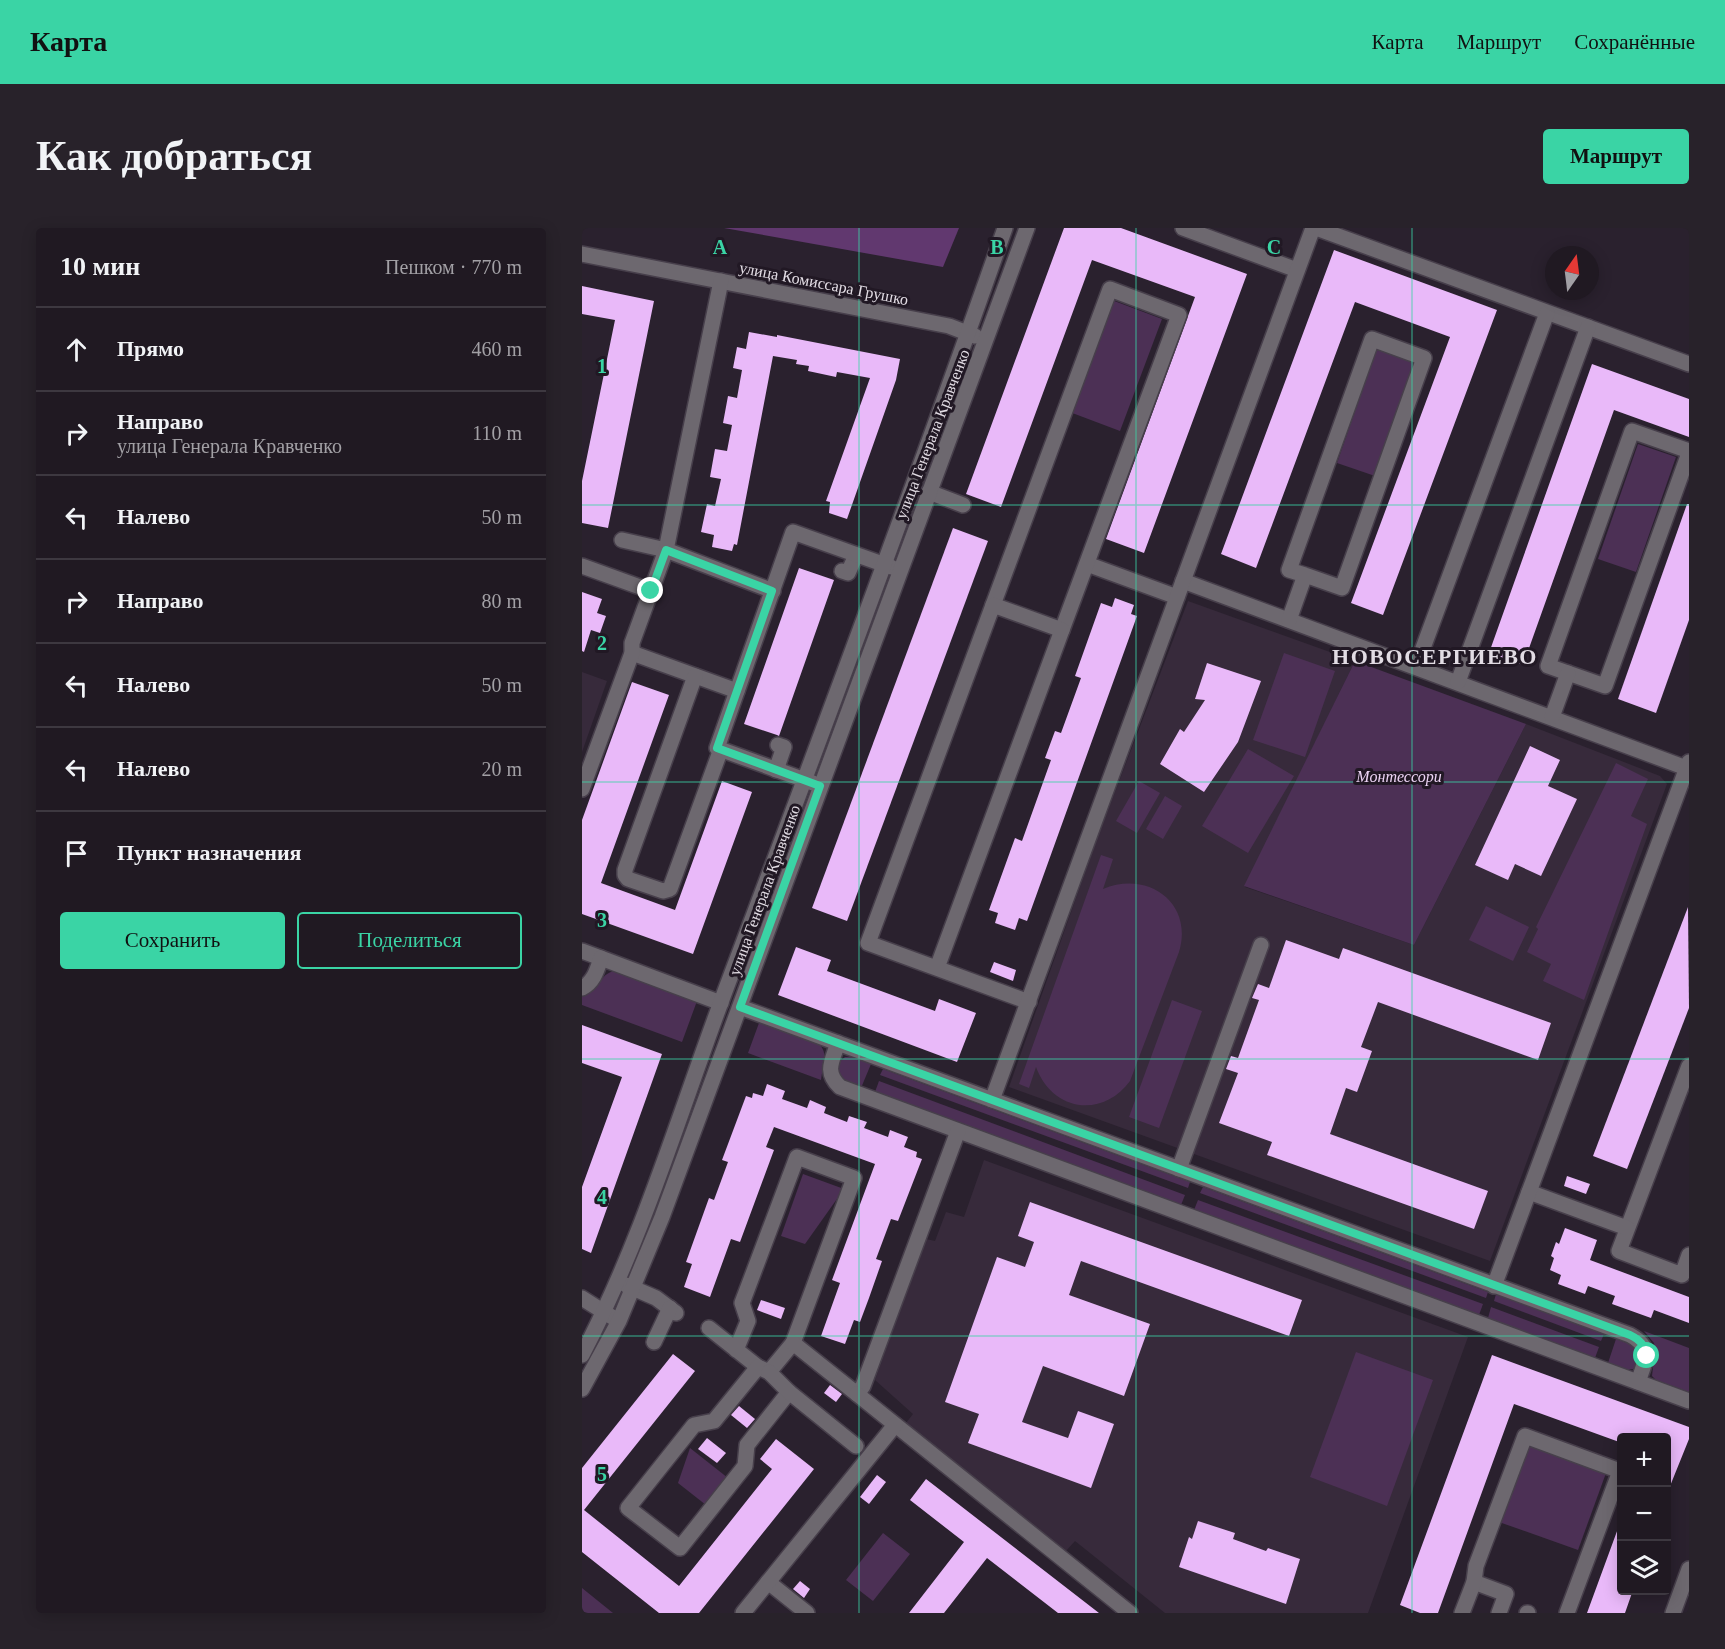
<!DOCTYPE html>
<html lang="ru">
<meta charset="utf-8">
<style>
:root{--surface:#201922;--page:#28222a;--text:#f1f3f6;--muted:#a2a0a5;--line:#3d3840;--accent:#3ad4a5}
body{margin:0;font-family:"Times New Roman",serif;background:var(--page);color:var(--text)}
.controls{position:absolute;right:18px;bottom:18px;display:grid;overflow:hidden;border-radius:6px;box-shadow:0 3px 15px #0003}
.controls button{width:54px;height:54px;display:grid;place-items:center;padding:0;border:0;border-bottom:2px solid var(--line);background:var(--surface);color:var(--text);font:30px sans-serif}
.compass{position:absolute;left:963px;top:18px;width:54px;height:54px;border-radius:50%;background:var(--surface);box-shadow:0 3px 15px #0003;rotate:14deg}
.stop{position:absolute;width:18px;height:18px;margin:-14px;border:4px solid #3ad4a5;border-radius:50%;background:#fff}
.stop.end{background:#3ad4a5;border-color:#fff;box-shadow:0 2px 6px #0008}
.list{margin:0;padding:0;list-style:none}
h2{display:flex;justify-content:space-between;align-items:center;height:78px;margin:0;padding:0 24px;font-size:26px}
h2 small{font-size:20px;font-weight:400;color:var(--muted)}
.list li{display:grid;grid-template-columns:39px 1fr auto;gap:18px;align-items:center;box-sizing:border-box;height:84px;padding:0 24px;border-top:2px solid var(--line)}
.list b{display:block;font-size:22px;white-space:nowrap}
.list p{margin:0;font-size:20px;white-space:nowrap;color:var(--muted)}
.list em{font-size:20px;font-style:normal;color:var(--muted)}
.actions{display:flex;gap:12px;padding:18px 24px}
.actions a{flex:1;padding:14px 0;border:2px solid var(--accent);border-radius:6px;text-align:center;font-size:21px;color:var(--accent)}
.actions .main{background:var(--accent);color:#111}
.icon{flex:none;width:33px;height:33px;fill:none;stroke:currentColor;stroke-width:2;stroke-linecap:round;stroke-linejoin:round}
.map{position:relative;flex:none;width:1107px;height:1385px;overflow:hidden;border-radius:6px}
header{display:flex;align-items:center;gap:36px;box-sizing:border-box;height:84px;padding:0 30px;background:var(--accent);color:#111}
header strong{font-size:28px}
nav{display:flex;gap:33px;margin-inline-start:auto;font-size:21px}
.intro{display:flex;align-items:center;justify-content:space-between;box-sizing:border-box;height:144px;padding:0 36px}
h1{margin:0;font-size:42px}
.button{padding:15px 27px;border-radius:6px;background:var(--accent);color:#111;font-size:21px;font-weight:700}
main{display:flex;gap:36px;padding:0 36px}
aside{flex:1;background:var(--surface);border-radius:6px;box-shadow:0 3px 15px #0003}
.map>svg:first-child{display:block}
.built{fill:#372a3b}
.green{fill:#4c3055}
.forest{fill:#61386f}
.building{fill:#e9b9f9}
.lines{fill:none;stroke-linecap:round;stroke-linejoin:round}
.minor-casing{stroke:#473f4b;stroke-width:18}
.minor{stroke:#6d686f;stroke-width:15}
.route{stroke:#3ad4a5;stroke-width:8}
.grid{fill:none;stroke:#3ad4a5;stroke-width:1.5;stroke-opacity:0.55}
.labels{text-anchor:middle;stroke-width:6;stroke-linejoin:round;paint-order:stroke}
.street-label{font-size:16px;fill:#e2dce4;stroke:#211824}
.park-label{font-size:16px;font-style:italic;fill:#ecd3f4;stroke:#211824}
.district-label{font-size:22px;font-weight:bold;letter-spacing:1.5px;fill:#e2dce4;stroke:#211824}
.grid-label{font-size:20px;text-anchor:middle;font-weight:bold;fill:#3ad4a5;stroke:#211824;stroke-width:6;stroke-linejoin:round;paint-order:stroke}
</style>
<header>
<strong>Карта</strong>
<nav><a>Карта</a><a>Маршрут</a><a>Сохранённые</a></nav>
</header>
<div class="intro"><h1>Как добраться</h1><a class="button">Маршрут</a></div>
<main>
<aside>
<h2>10 мин<small>Пешком · 770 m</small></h2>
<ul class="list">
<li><svg class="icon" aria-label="ahead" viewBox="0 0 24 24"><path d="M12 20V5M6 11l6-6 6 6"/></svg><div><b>Прямо</b></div><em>460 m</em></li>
<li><svg class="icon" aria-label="right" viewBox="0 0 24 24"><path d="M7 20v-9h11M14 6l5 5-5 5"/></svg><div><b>Направо</b><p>улица Генерала Кравченко</p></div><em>110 m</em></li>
<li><svg class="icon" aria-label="left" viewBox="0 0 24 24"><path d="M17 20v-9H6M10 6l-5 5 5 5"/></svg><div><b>Налево</b></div><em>50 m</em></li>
<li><svg class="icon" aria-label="right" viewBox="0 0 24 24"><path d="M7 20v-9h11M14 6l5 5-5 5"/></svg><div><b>Направо</b></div><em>80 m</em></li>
<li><svg class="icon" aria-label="left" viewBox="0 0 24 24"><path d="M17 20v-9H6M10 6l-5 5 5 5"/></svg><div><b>Налево</b></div><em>50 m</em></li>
<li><svg class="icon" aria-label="left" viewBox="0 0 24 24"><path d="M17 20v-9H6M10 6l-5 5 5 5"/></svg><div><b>Налево</b></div><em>20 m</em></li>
<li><svg class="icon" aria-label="arrive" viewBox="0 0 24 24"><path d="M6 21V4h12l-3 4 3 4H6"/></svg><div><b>Пункт назначения</b></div></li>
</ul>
<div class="actions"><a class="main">Сохранить</a><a>Поделиться</a></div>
</aside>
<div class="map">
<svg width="1107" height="1385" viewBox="0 0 1107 1385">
<rect width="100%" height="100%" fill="#2a212e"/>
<!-- built -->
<g class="built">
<polygon points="606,373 773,433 663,659 832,717 944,496 1078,548 1085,556 908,1033 427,859 515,611"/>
<polygon points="0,444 25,453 0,524"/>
<polygon points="402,932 886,1109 786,1385 583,1385 493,1313 484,1323 324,1195 331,1186 293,1152 344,1011 353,1013 364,984 382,989"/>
</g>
<!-- green -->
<g class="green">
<polygon points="527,71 580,91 538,203 485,183"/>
<polygon points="795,120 833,133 793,248 755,235"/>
<polygon points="1056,216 1094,229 1054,344 1016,331"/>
<polygon points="702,425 753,443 723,529 671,512"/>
<polygon points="773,433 944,496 832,717 662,658"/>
<polygon points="666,521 712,548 666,625 620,598"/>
<polygon points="1034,535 1066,551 1049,588 1065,596 1002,772 961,753 969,736 945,724 956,701 954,699"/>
<polygon points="557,553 578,565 555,605 534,593"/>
<polygon points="583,568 600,578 581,611 564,601"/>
<path d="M519,627l12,4 -10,30c44,-19 91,13 76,63l-49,129c-28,38 -78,30 -94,-14l-7,21 -10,-4z"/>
<polygon points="904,678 947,699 931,733 887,712"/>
<path d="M33,743l82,30 -15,41 -100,-37v-8c18,-6 17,-24 33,-26z"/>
<polygon points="590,772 620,783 577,900 547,889"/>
<path d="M177,795l61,22c9,10 2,23 1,35l-73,-27z"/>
<polygon points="263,829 270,829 289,836 279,860 261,853 255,842 257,834"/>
<polygon points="301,841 608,954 606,960 298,847"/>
<polygon points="297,853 603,967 599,977 293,864"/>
<polygon points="221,946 262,961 223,1016 199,1008"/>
<polygon points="621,959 906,1064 904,1070 618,965"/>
<polygon points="616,972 901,1076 897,1087 612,982"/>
<polygon points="914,1066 1022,1106 1019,1113 912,1073"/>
<polygon points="909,1079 1017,1119 1013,1130 906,1090"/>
<polygon points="1062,1103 1107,1120 1107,1164 1074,1152 1070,1148 1073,1122 1072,1115"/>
<polygon points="1034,1111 1053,1118 1058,1122 1055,1137 1051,1141 1045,1142 1026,1135"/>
<polygon points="774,1124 851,1152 805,1278 728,1249"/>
<polygon points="945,1216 1024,1245 996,1322 917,1294"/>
<polygon points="108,1220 146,1250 124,1277 96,1255"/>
<polygon points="301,1305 328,1326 291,1373 264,1352"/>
<polygon points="0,1360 31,1385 0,1385"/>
</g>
<!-- forest -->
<polygon class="forest" points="142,0 377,0 361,39"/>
<!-- building -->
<g class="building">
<polygon points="482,0 539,0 665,46 562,325 524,311 613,69 510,32 419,279 384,266"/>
<polygon points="752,22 915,82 801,387 769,375 868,109 773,74 674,340 639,326"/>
<polygon points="0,58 72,73 26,300 0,295 0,253 33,92 0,86"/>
<polygon points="167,104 195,109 195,107 318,131 314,152 265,291 247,285 248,274 244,273 288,150 255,144 254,149 226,143 227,138 214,136 215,132 191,128 155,317 152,316 150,323 130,319 132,307 119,304 125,276 133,278 139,251 128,249 133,221 145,223 150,197 141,195 146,168 155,170 160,142 151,140 155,119 164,121"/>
<polygon points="1010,136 1107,171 1107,209 1032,182 941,437 907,425"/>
<polygon points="1105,276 1107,276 1107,392 1074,485 1036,471"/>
<polygon points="371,300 406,313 265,693 230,680"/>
<polygon points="217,340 252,352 197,508 195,507 162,496"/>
<polygon points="0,364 20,371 15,385 24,388 18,405 9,402 2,424 0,423"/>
<polygon points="533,370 552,377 549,386 555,388 445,693 437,690 433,702 413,695 416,685 407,682 433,610 440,613 469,532 463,530 473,503 479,505 499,450 493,448 519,375 530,379"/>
<polygon points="625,435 679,453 656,514 622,564 578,536 598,501 602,504 623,472 613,471"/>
<polygon points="50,454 87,467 19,655 93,682 140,553 170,564 111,726 0,686 0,592"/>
<polygon points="948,518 978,532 966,558 995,571 959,648 933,636 926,652 893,637"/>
<polygon points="1106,679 1107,780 1045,941 1011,928"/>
<polygon points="704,712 757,731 761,720 969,795 956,832 796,774 779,819 790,823 775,864 764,860 748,906 906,963 892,1001 685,927 690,914 637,895 656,845 644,841 649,828 656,830 677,772 670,770 676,756 687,760"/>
<polygon points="214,719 249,732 245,743 353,783 357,771 394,785 375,834 196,767"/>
<polygon points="412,734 434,742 431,753 408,744"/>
<polygon points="0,797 80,826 9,1025 0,1021 0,959 40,849 0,835"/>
<polygon points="185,856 203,863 200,871 225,880 228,872 244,879 242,885 265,894 267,888 285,894 282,900 306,909 308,902 326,909 322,919 335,924 334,929 340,931 316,993 309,991 294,1031 300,1033 287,1070 278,1094 272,1092 263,1116 239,1108 258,1055 250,1052 293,936 192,899 184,919 192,922 158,1014 149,1011 128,1069 102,1059 110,1036 104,1034 127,970 132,972 146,934 140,932 164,868 170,870 171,865 181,868"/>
<polygon points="985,948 1008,956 1004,966 982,958"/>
<polygon points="448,974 720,1072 707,1108 499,1033 487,1067 568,1096 542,1168 461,1138 440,1194 486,1210 496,1183 532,1196 509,1260 386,1215 397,1186 363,1174 415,1029 443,1039 452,1014 436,1008"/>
<polygon points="983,1000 1015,1012 1008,1032 1107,1069 1107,1095 1072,1082 1069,1090 1030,1076 1033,1068 1006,1058 1003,1066 976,1056 979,1047 968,1042 972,1030 969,1028 974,1014 977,1016"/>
<polygon points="179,1072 203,1080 199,1091 175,1082"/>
<polygon points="91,1126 113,1143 2,1282 97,1358 190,1241 178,1231 194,1211 232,1241 117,1385 77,1385 0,1324 0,1240"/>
<polygon points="910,1127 1107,1199 1107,1211 1084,1268 1084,1209 1040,1209 1040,1215 932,1176 856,1385 838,1385 818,1377"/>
<polygon points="248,1157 260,1166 254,1174 242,1165"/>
<polygon points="157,1178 173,1191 165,1200 149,1187"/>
<polygon points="125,1210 144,1225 135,1235 116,1221"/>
<polygon points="295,1247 304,1254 287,1276 278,1269"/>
<polygon points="344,1251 517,1385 476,1385 405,1330 362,1385 327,1385 382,1314 328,1272"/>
<polygon points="616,1293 653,1305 651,1311 684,1323 686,1320 718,1331 704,1376 597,1339 607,1309 610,1311"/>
<polygon points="1038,1295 1040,1362 1051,1362 1043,1385 1005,1385"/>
<polygon points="218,1353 228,1361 222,1370 211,1361"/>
</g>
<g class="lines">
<!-- minor casing -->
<g class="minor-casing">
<g id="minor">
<polyline points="601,0 715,42"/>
<polyline points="734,0 1107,136"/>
<polyline points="0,26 367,98 393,108"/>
<polyline points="1107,223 1050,203 966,438 1023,458 1107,225"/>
<polyline points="347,264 381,277"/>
<polyline points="40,312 84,322 191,363"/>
<polyline points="505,336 595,369"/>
<polyline points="0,338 69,363"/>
<polyline points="260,343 266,345 274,327"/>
<polyline points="601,353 1107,541"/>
<polyline points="411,377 528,61 597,87 480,402"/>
<polyline points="707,392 723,347 707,342 790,111 842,130 760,360 723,347"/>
<polyline points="50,425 155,463"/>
<polyline points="834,439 965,85"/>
<polyline points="113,448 43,642 43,647 46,651 81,663 88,661 139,521"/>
<polyline points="876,454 1006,99"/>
<polyline points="970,489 986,445"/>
<polyline points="194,542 202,519 196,517"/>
<polyline points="231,555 135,520 211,304 309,339"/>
<polyline points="0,561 50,425 50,415 84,322 139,53"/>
<polyline points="0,723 139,775"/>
<polyline points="355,740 480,402 411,377 286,715 447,774"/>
<path d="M0,760c12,-6 15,-18 19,-30"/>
<path d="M158,779l890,328c24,13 15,26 8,47"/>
<path d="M256,815c-6,18 -14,29 2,44l849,314"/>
<polyline points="1107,838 1037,1023 1100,1047 1107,1027"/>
<polyline points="410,872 731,0"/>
<polyline points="597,941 679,717"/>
<polyline points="947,964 1045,1000"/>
<polyline points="44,1057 74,1070 94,1085"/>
<polyline points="912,1058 1107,534"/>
<polyline points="0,1070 30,1089"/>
<polyline points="127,1100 176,1139 187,1144 211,1115 272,950 215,929 160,1075 166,1093 154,1122"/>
<polyline points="72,1114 88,1080"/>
<polyline points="211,1115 275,1166 281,1158 376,903"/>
<path d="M0,1127c63,-120 100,-251 148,-377 94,-249 187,-499 275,-750"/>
<polyline points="176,1139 132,1193 112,1197 46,1280 98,1320 163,1238 165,1217 207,1164"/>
<polyline points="187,1144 207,1164 274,1218"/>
<polyline points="0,1161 37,1093 80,989 445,0"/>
<polyline points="275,1166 548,1385"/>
<polyline points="186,1354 225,1385"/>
<polyline points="892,1354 924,1366 917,1385"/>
<polyline points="161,1385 313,1197"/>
<polyline points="880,1385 892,1354 894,1338 943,1208 1038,1243 985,1385"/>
<polyline points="945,1385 946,1385"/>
<polyline points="1091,1385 1107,1341"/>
</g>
</g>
<!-- minor -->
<use href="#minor" class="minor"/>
</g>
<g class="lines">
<!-- route -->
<path class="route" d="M69,363l15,-41 106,41 -55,157 103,38 -80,221 890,328c10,5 15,10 17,21"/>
</g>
<!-- grid -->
<path class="grid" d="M277,0v1385M554,0v1385M830,0v1385M0,277h1107M0,554h1107M0,831h1107M0,1108h1107"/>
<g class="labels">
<!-- street labels -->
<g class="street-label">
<text transform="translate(242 55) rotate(11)" y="6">улица Комиссара Грушко</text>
<text transform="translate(350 206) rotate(-69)" y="6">улица Генерала Кравченко</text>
<text transform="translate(182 662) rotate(-70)" y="6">улица Генерала Кравченко</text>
</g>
<!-- park labels -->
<g class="park-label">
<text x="817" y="554">Монтессори</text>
</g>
<!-- district labels -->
<g class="district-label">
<text x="853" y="436">НОВОСЕРГИЕВО</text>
</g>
</g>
<g class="grid-label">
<text x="138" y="26">A</text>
<text x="415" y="26">B</text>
<text x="692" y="26">C</text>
<text x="20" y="145">1</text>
<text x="20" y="422">2</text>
<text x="20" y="699">3</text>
<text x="20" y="976">4</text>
<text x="20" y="1253">5</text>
</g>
</svg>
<div class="controls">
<button>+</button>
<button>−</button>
<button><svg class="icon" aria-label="layers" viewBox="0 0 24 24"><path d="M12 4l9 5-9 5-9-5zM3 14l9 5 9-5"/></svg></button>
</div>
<svg class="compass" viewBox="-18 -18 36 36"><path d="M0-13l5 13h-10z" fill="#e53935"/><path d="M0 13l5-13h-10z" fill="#a2a0a5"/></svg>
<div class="stop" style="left:1065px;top:1128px"></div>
<div class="stop end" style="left:69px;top:363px"></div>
</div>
</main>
